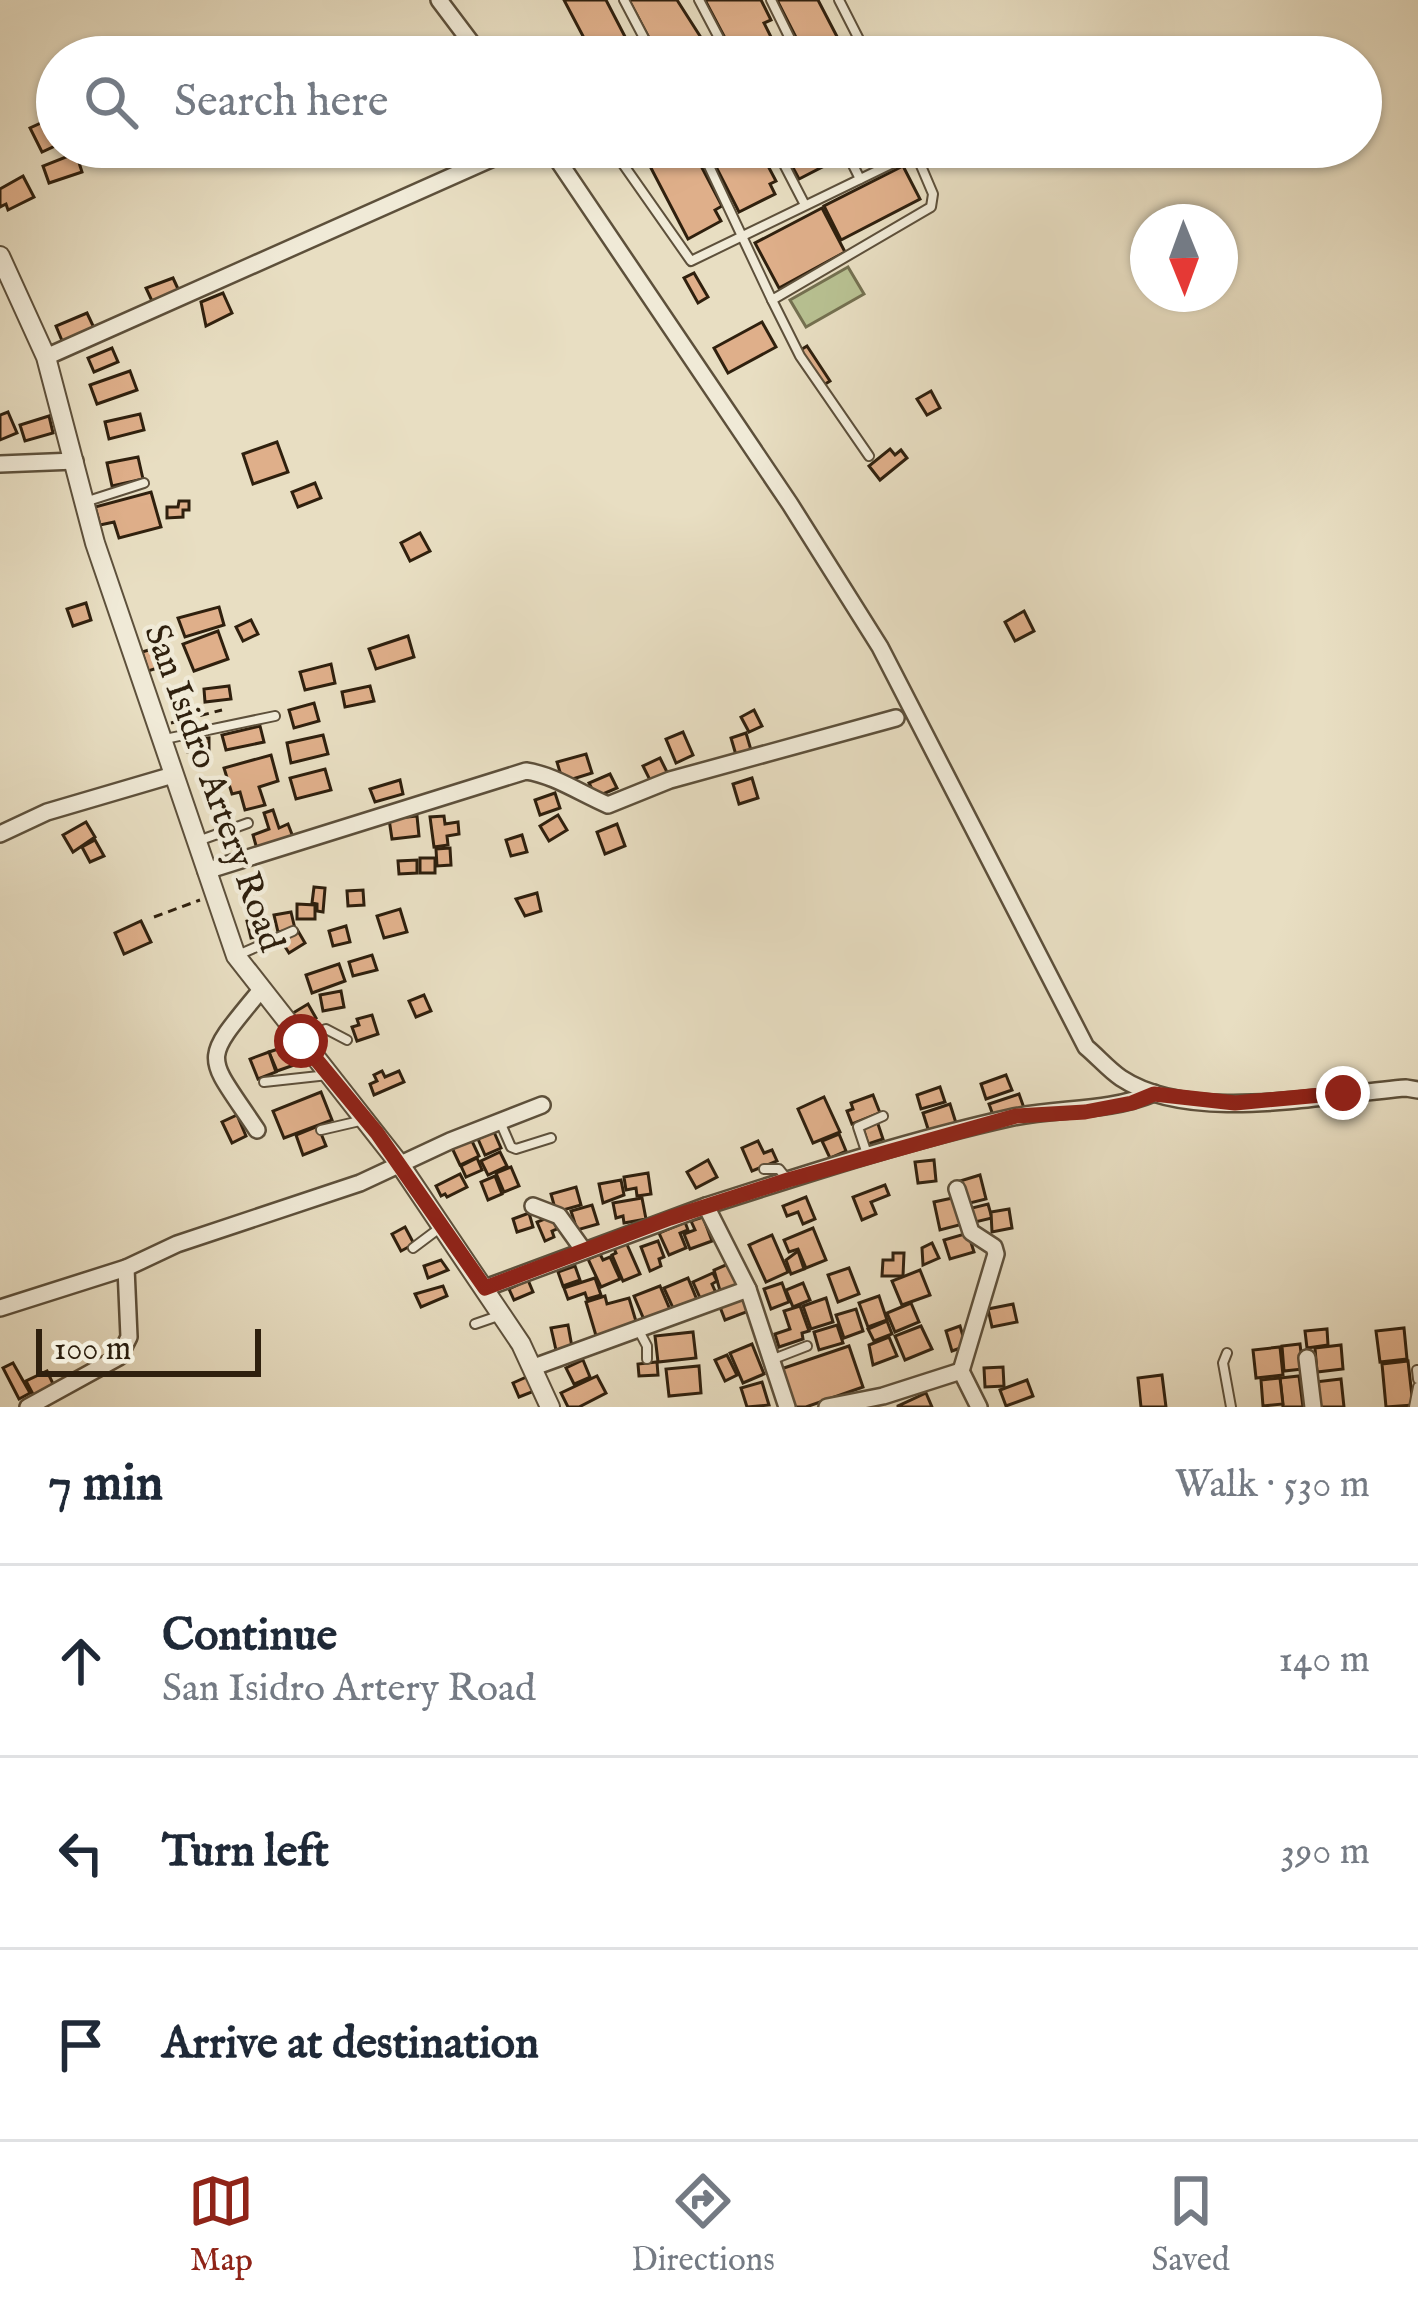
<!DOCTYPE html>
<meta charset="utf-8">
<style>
:root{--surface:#fff;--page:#f2f2f3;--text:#1f2937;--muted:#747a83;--line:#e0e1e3;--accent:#8f2418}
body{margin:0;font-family:"IM FELL English",serif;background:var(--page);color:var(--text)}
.compass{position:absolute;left:1130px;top:204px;width:108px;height:108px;border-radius:50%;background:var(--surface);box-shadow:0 3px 9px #0004;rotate:179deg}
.scale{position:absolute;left:36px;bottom:30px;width:225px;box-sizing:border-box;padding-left:12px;border:6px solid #2f200e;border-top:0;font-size:33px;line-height:42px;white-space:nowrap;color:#2f200e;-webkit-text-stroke:9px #f0ead7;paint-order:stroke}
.stop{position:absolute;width:36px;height:36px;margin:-27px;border:9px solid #8f2418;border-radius:50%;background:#fff}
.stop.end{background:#8f2418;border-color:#fff;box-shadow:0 3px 12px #0008}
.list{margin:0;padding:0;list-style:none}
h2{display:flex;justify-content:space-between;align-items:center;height:156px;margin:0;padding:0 48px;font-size:51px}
h2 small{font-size:39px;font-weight:400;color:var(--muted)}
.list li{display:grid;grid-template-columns:78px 1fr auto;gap:36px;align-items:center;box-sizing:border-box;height:192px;padding:0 48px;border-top:3px solid var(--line)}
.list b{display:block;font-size:45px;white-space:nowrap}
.list p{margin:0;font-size:39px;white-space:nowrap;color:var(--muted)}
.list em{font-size:39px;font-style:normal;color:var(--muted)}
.icon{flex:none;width:66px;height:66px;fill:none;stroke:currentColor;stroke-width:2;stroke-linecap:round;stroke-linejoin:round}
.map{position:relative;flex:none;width:1418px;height:1407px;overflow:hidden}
.search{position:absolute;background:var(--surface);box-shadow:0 3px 9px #0004;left:36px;right:36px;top:36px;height:132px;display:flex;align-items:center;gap:30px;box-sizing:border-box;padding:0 42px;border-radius:66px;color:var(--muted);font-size:45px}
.sheet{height:732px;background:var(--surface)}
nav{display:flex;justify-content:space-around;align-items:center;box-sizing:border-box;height:168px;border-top:3px solid var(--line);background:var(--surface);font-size:33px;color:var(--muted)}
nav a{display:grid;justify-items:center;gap:6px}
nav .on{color:var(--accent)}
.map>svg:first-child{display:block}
.green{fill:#b8c192;stroke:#747050;stroke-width:3}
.building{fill:#dfaf8a;stroke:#2f200e;stroke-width:3}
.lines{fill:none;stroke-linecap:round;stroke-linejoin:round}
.service-casing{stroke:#5d503b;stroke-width:12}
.minor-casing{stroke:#5d503b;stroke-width:20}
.tertiary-casing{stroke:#5d503b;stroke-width:22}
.path{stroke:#2f200e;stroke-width:3;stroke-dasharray:9 6;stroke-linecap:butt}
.service{stroke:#f0ead7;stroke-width:8}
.minor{stroke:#f0ead7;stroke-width:15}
.tertiary{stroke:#f0ead7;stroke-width:18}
.route{stroke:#8f2418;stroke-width:15}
.labels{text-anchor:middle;stroke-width:9;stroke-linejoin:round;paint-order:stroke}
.street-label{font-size:36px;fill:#2f200e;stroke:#f0ead7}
</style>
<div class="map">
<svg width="1418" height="1407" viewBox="0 0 1418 1407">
<rect width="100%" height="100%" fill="#e8dec2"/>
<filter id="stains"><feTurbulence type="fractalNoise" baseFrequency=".00167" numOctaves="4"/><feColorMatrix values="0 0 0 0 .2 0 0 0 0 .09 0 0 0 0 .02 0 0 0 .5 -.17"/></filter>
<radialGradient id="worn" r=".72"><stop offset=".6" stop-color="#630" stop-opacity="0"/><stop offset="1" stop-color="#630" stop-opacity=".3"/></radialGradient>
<!-- green -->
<polygon class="green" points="848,267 864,294 806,327 790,300"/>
<!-- building -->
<g class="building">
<polygon points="564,0 606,0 634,54 642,52 645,57 594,57"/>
<polygon points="629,0 677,0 707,47 702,50 706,57 659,57"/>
<polygon points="705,0 761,0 771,20 764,23 781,57 735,57"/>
<polygon points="777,0 818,0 844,50 849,48 855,57 806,57"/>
<polygon points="52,118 57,128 57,145 42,152 30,128"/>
<polygon points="640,147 682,147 691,163 699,162 722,206 715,210 721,221 688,239"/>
<polygon points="706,147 758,147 776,181 770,184 775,194 739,212"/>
<polygon points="782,147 824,147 828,154 822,157 826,165 799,179"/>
<polygon points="76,153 82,172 49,183 43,166"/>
<polygon points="903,166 920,199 841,240 824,206"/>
<polygon points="23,176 34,197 8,210 6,204 0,207 0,189"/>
<polygon points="822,208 845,252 779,288 755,243"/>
<polygon points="694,273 708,297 698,303 684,278"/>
<polygon points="173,278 179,291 152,301 146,288"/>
<polygon points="223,293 232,313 206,326 201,302"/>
<polygon points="87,313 95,330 63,343 56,326"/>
<polygon points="762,322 776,347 728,373 714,348"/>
<polygon points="807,346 830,381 822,386 799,351"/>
<polygon points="112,348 118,362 94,372 88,358"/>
<polygon points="130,371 137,390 97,404 90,385"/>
<polygon points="931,391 940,408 927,415 917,399"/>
<polygon points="8,412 17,433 0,440 0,415"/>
<polygon points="140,414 144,430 109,439 105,422"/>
<polygon points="49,416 53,433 25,441 20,425"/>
<polygon points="277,442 288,472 253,484 243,454"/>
<polygon points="890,449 895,455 901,450 907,458 880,480 869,466"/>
<polygon points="138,457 143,479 112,486 107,463"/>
<polygon points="315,483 321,498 298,507 292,492"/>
<polygon points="151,492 161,527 119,538 114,522 100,525 95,507"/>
<polygon points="179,501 189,501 189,510 183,510 183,517 167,518 167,507 178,507"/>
<polygon points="420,533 430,551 410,561 401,543"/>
<polygon points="86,603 91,620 73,626 67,609"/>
<polygon points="219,607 224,625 185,637 178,618"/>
<polygon points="1024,611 1034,631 1015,641 1005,622"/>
<polygon points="251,620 258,634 243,641 236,627"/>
<polygon points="218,631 228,659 194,671 183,644"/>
<polygon points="408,636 414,657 376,669 369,649"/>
<polygon points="165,645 171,664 148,671 142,652"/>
<polygon points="331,664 335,683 305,690 300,672"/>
<polygon points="229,686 231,699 205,702 204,689"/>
<polygon points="370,686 374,701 345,707 342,692"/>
<polygon points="314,703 319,721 294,728 289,710"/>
<polygon points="754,710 762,726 749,732 741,717"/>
<polygon points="260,726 264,742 226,750 222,735"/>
<polygon points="683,732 693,755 676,763 666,739"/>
<polygon points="746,733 751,750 736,755 731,738"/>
<polygon points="323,735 328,754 291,763 287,743"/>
<polygon points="209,738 209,751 188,752 187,740"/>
<polygon points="586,754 592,773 563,782 557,762"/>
<polygon points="271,755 278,781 259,787 265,805 245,810 240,792 232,794 224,768"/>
<polygon points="660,758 669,776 652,784 643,766"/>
<polygon points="325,769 331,790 296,799 290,778"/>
<polygon points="610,774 617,788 596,797 589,783"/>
<polygon points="752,778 758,798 739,804 733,784"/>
<polygon points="400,780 403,794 375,802 370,789"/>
<polygon points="555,793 560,808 540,815 535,800"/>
<polygon points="273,810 279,828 288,824 293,837 257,849 253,835 269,829 264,813"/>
<polygon points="558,815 567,830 549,841 540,826"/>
<polygon points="417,816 419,836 392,839 389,819"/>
<polygon points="444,816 445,824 458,822 459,834 447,836 448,845 434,847 430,817"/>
<polygon points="86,822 95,837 73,852 63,835"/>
<polygon points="617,824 625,846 605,854 597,832"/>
<polygon points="522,835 527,852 511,856 506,840"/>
<polygon points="95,840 104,856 90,862 82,847"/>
<polygon points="450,848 451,865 437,866 436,849"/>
<rect x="420" y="858" width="15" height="15"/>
<polygon points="417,860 417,873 399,874 398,861"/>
<polygon points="314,887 325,888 323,912 317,911 317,904 312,903"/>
<polygon points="363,890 364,905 348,906 347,891"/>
<polygon points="537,893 541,911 525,916 516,899"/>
<polygon points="297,904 315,905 315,919 297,919"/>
<polygon points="400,909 407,932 384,938 377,916"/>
<polygon points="291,912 295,929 278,932 274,915"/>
<polygon points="262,917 267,934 251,938 247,921"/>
<polygon points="141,921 151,942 124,954 115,933"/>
<polygon points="346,926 350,942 333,946 329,931"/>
<polygon points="298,931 305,943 289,953 282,942"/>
<polygon points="372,955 377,970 353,976 349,962"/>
<polygon points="339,964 345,981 312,993 306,975"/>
<polygon points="341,991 344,1007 323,1011 320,995"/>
<polygon points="424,995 431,1011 416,1017 409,1001"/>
<polygon points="308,1004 316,1018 299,1028 288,1016"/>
<polygon points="372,1015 378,1034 357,1041 352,1027 359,1025 357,1019"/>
<polygon points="287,1046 294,1065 277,1071 269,1052"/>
<polygon points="269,1052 276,1072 258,1079 250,1059"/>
<polygon points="382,1071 385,1077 399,1071 404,1082 374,1095 370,1084 377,1081 374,1075"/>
<polygon points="1006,1075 1012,1090 986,1099 981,1084"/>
<polygon points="940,1087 945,1102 921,1109 917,1095"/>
<polygon points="321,1092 332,1120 284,1138 273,1111"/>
<polygon points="1019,1094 1024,1108 994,1118 989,1104"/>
<polygon points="873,1095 880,1113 852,1124 847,1111 853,1109 851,1103"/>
<polygon points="824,1097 840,1132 813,1143 798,1109"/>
<polygon points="950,1104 956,1123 929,1132 923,1113"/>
<polygon points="237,1115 246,1136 232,1143 222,1122"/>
<polygon points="877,1121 883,1139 868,1144 862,1125"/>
<polygon points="318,1126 326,1146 303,1155 296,1135"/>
<polygon points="494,1132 501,1148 485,1155 478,1139"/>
<polygon points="839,1134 846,1151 830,1158 822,1141"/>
<polygon points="471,1139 479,1156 460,1165 452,1148"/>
<polygon points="758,1141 764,1153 772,1150 777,1161 752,1171 742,1148"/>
<polygon points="500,1152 507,1166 488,1175 481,1161"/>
<polygon points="477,1158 482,1170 466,1177 461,1166"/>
<polygon points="708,1160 717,1177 696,1188 687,1172"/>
<polygon points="934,1160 936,1181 918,1183 915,1162"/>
<polygon points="511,1167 519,1186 504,1192 496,1173"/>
<polygon points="648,1173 651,1194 637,1196 636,1188 626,1190 624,1177"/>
<polygon points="460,1174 467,1187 447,1197 445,1194 441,1196 436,1186"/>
<polygon points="980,1175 986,1199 966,1204 960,1181"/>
<polygon points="495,1176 502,1194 488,1200 481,1182"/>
<polygon points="621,1180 624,1195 603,1203 599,1184"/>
<polygon points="885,1185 889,1195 871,1202 876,1214 862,1220 853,1197"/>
<polygon points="576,1187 581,1205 556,1212 551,1194"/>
<polygon points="806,1197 815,1219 803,1224 798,1212 787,1216 783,1206"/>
<polygon points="957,1197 963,1224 940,1230 934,1202"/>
<polygon points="642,1198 646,1219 624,1223 623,1216 616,1218 613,1203"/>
<polygon points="988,1204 992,1218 971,1223 968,1209"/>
<polygon points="592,1205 598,1224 577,1230 571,1211"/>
<polygon points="1009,1209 1012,1228 992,1232 991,1212"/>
<polygon points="529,1213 533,1227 517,1232 513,1219"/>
<polygon points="552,1216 557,1229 552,1231 554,1237 545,1241 537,1222"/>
<polygon points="703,1217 712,1241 690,1249 684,1234 695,1230 691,1221"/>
<polygon points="685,1222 688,1230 680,1233 686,1248 669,1255 659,1233"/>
<polygon points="405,1227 414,1244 401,1251 392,1234"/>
<polygon points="813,1228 826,1260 806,1268 798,1249 789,1252 784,1240"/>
<polygon points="968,1233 974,1252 950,1259 944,1240"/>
<polygon points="772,1235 788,1272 766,1282 749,1245"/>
<polygon points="625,1240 640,1274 623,1281 612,1255 616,1253 613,1246"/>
<polygon points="658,1241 664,1257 659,1259 661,1266 650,1271 641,1247"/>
<polygon points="932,1243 939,1258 923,1265 922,1248"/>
<polygon points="798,1251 804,1269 791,1274 786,1260"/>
<polygon points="893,1253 904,1253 903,1276 882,1276 883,1260 893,1260"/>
<polygon points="600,1254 603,1260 610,1257 620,1279 601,1287 588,1259"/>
<polygon points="441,1260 448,1270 428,1278 424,1266"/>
<polygon points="728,1264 739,1286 721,1294 714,1270"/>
<polygon points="575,1266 580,1280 563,1286 558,1272"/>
<polygon points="849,1268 859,1294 838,1302 828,1275"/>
<polygon points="920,1270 930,1295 902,1305 892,1281"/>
<polygon points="713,1273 717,1281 712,1284 716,1293 701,1300 693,1282"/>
<polygon points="595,1278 601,1295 587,1299 585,1293 568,1299 564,1288"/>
<polygon points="688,1278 697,1300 674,1310 664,1288"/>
<polygon points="528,1280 533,1292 514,1300 509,1289"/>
<polygon points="782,1283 789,1302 771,1309 764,1289"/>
<polygon points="803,1283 810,1300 793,1307 786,1290"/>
<polygon points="443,1286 447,1296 421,1307 415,1294"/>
<polygon points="660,1286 671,1312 645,1322 634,1296"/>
<polygon points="605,1296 607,1304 629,1298 638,1328 597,1339 586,1302"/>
<polygon points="879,1296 887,1320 868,1327 859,1303"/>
<polygon points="744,1298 749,1311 725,1320 720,1307"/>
<polygon points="826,1298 833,1322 811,1329 803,1306"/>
<polygon points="911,1303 919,1322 895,1332 887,1313"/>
<polygon points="1013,1304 1017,1322 992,1327 988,1309"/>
<polygon points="800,1306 809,1331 802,1333 803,1339 779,1347 775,1334 790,1329 784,1311"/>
<polygon points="856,1309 863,1331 844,1338 836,1315"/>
<polygon points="887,1321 892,1334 874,1341 868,1329"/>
<polygon points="568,1325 572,1347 556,1350 551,1328"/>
<polygon points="837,1325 843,1343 819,1350 814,1332"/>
<polygon points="921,1326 932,1349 905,1360 895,1336"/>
<polygon points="960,1326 966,1346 952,1351 946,1331"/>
<polygon points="1404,1328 1407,1359 1380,1362 1376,1331"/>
<polygon points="1327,1329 1328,1345 1307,1348 1305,1331"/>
<polygon points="693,1332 696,1358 658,1362 655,1336"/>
<polygon points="889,1337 897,1356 873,1365 869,1345"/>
<polygon points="752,1344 764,1374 743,1383 730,1353"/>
<polygon points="1300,1344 1303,1369 1284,1371 1282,1346"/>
<polygon points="1341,1345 1343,1369 1317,1372 1315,1348"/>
<polygon points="849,1346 863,1387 806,1407 793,1407 781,1369"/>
<polygon points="1280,1347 1283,1375 1256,1378 1253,1350"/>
<polygon points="727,1355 737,1375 725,1381 715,1360"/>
<polygon points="583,1360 590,1377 574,1384 566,1368"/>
<polygon points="1408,1361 1413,1405 1386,1407 1382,1364"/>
<polygon points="657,1362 658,1375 639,1376 638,1364"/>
<polygon points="13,1363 30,1393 19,1399 3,1368"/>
<polygon points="699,1366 701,1393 669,1396 666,1369"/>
<polygon points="1003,1367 1004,1386 985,1387 984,1368"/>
<polygon points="47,1371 55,1388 35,1398 26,1381"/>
<polygon points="531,1375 537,1390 519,1397 513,1383"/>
<polygon points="1162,1375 1166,1407 1141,1407 1138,1378"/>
<polygon points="597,1376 606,1393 579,1407 568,1407 561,1393"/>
<polygon points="1299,1376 1303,1407 1283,1407 1280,1378"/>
<polygon points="1280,1378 1283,1404 1263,1406 1261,1380"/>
<polygon points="1341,1379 1344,1407 1317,1407 1315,1382"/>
<polygon points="1027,1380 1033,1396 1006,1406 1000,1390"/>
<polygon points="762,1382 769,1405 747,1407 741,1388"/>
<polygon points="926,1393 932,1407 898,1407 898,1406"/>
</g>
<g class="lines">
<!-- service casing -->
<g class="service-casing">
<g id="service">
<polyline points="624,0 654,57"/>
<polyline points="699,0 729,57"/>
<polyline points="771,0 799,57"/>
<polyline points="839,0 868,57"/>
<polyline points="611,147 691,261 916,152"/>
<polyline points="700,147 772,300 931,207 933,194 913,147"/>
<polyline points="775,147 805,205"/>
<polyline points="844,147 860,179"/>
<polyline points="772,300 800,356 869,456"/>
<polyline points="88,501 144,483"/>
<polyline points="165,739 275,716"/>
<polyline points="198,841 248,823"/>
<polyline points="238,955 293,931"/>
<polyline points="302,1040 326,1029 347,1040"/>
<polyline points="264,1082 328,1075"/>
<polyline points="501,1124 511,1147 516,1149 551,1138"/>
<polyline points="321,1130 364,1120"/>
<polyline points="867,1154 858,1127 883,1116"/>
<polyline points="764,1169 779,1169 787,1179"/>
<polyline points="413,1248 441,1227"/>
<polyline points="475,1324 501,1315"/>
<polyline points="639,1331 647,1346 647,1359"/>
<polyline points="1227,1353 1223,1363 1231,1407"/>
<polyline points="771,1360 807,1346"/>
<polyline points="1417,1370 1418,1379"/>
<polyline points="1414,1407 1418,1387"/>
</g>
</g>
<!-- minor casing -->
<g class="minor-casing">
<g id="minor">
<polyline points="439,0 482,57"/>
<path d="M549,147l241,357 90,143 206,400c12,10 23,23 35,31 71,47 204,16 285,10l12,2"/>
<polyline points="46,357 518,147"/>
<polyline points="0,464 75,461"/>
<polyline points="0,834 47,812 173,775"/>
<path d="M206,871l320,-100c28,4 54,22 82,34l62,-25 226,-62"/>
<path d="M257,1130c-52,-78 -57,-66 3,-139"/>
<polyline points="957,1189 971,1232 994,1247 996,1254 961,1371"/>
<polyline points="533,1206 559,1216 584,1251"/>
<path d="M706,1206c100,-32 200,-65 303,-88 49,-11 97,-5 145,-25"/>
<polyline points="485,1288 706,1206 748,1289 787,1407"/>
<polyline points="0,1308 126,1268"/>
<polyline points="1307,1358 1313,1407"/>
<polyline points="534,1367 748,1289"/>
<polyline points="28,1407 119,1357 129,1337 126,1268 177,1244 360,1183 450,1141 542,1105"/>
<polyline points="827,1407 883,1396 961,1371 979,1407"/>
</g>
</g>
<!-- tertiary casing -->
<g class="tertiary-casing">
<polyline id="tertiary" points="0,256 46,357 95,543 236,956 401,1166 521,1344 550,1407"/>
</g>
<!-- path -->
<g class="path">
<polyline points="171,723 222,710"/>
<polyline points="154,917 200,900"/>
</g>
<!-- service -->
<use href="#service" class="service"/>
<!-- minor -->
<use href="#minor" class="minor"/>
<!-- tertiary -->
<use href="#tertiary" class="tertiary"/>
</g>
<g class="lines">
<!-- route -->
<polyline class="route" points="301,1041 377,1133 485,1288 670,1218 788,1180 1016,1116 1085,1112 1132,1103 1154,1094 1235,1103 1343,1093"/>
</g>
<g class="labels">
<!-- street labels -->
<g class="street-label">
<text transform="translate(216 787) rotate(70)" y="13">San Isidro Artery Road</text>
</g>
</g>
<rect width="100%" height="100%" filter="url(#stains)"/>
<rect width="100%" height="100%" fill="url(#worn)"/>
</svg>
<svg class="compass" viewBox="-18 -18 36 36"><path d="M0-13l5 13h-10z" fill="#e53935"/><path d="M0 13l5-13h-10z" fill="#747a83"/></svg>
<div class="scale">100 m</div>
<div class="stop" style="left:301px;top:1041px"></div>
<div class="stop end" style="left:1343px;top:1093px"></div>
<div class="search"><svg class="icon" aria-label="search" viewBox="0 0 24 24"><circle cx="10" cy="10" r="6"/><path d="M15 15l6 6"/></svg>Search here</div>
</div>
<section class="sheet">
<h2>7 min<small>Walk · 530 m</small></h2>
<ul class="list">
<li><svg class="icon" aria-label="ahead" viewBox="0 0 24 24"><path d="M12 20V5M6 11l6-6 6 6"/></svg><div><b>Continue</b><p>San Isidro Artery Road</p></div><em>140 m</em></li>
<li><svg class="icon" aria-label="left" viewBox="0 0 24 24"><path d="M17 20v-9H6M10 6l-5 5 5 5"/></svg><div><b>Turn left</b></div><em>390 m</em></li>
<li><svg class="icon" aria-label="arrive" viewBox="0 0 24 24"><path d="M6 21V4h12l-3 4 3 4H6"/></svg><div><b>Arrive at destination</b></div></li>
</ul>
</section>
<nav>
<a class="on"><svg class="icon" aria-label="map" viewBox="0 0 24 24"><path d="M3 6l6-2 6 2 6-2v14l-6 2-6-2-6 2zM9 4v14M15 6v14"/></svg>Map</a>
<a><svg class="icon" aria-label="directions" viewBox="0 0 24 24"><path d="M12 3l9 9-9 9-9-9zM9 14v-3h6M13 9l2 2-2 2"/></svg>Directions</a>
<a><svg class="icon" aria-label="saved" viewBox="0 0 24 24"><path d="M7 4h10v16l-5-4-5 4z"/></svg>Saved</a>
</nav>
